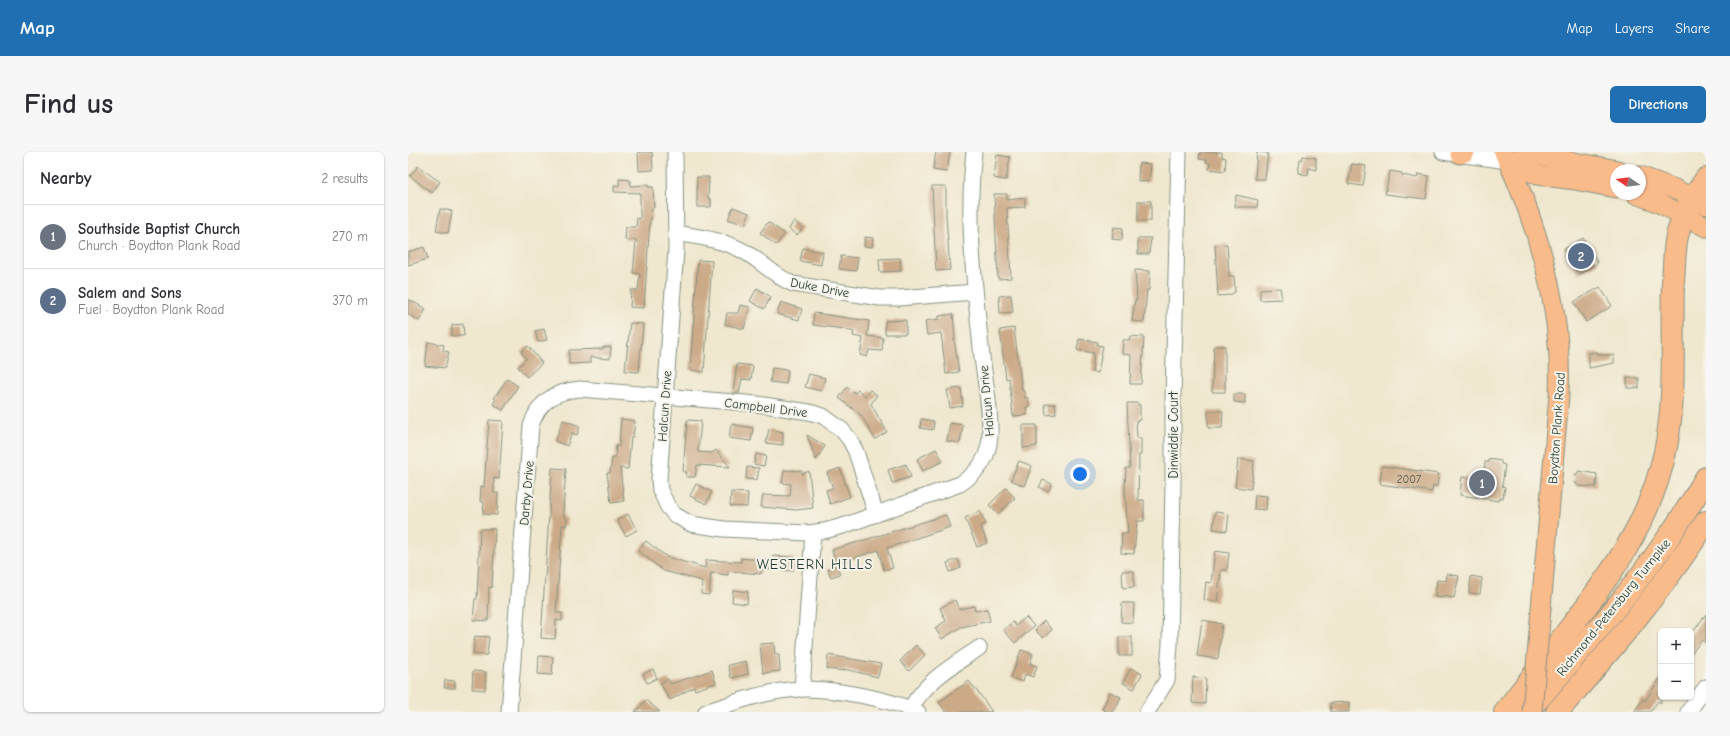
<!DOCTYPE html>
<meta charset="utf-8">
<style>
:root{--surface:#fff;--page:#f7f7f7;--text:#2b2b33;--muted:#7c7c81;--line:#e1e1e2;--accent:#1f6fb2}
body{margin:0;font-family:"Comic Neue",sans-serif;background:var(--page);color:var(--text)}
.controls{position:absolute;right:12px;bottom:12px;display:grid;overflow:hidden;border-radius:6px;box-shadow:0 1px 3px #0004}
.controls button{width:36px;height:36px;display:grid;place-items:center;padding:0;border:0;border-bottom:1px solid var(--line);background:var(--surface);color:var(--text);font:20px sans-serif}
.compass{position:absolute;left:1202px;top:12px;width:36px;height:36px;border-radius:50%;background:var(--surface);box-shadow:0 1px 3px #0004;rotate:283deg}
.you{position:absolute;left:672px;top:322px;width:14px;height:14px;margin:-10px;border:3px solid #fff;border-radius:50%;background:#1a73e8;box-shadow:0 0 0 6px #1a73e833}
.badge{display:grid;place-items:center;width:26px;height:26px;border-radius:50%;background:var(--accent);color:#fff;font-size:13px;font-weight:700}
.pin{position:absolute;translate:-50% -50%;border:2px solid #fff;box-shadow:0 1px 4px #0006}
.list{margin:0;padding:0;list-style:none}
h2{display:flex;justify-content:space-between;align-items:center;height:52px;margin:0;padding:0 16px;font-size:17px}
h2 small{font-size:13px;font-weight:400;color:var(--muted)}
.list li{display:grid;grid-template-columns:26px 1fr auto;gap:12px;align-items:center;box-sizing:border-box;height:64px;padding:0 16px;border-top:1px solid var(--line)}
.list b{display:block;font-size:15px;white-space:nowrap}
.list p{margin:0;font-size:13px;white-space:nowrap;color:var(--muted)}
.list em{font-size:13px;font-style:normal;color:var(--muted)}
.map{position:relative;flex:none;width:1298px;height:560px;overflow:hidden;border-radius:6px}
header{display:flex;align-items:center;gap:24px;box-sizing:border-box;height:56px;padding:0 20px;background:var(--accent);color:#fff}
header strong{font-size:19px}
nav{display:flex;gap:22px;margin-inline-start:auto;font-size:14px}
.intro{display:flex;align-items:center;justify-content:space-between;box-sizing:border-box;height:96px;padding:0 24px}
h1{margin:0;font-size:28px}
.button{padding:10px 18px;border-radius:6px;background:var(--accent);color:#fff;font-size:14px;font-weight:700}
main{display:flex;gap:24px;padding:0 24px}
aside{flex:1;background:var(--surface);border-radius:6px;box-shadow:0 1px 3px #0004}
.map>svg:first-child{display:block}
.building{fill:#ca8}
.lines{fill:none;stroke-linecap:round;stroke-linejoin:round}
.minor-casing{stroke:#879281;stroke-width:17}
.major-casing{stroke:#879281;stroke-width:21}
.highway-casing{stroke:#879281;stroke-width:24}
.minor{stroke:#fff;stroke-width:15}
.major{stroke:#fabb8b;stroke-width:19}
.highway{stroke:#fabb8b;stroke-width:22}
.major-bridge-casing{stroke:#879281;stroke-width:21;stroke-linecap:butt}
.major-bridge{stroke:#fabb8b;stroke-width:19}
.labels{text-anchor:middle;stroke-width:4;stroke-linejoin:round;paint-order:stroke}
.number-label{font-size:11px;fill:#4a5849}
.street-label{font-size:13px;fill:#1f3d34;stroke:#f7f3e8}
.neighbourhood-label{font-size:14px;letter-spacing:1px;fill:#1f3d34;stroke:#f7f3e8}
</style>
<header>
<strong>Map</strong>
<nav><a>Map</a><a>Layers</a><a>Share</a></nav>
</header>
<div class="intro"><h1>Find us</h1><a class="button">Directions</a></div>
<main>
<aside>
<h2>Nearby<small>2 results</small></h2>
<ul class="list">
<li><span class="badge" style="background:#6b7280">1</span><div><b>Southside Baptist Church</b><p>Church · Boydton Plank Road</p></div><em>270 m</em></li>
<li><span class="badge" style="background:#5c6f8a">2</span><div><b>Salem and Sons</b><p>Fuel · Boydton Plank Road</p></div><em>370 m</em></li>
</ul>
</aside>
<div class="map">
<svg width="1298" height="560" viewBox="0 0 1298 560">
<rect width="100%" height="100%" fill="#f7f3e8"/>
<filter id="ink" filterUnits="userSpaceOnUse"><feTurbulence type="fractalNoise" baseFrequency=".025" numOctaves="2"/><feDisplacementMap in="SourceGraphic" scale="8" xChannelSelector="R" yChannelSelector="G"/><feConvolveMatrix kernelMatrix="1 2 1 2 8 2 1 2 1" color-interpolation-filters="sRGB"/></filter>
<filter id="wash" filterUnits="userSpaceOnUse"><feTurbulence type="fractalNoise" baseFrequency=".012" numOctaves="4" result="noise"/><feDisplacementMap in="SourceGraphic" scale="16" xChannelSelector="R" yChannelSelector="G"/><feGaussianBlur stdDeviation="0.9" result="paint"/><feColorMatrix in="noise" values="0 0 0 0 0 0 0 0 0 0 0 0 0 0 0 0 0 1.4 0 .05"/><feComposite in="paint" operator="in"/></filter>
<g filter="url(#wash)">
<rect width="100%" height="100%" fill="#efe7ce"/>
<g id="blocks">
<!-- building -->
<g class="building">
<polygon points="230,0 244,0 245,18 231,19"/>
<polygon points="528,0 542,0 539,20 525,18"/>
<polygon points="792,0 814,0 814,5 818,6 817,19 801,17 802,11 798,10 799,8 791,7"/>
<polygon points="849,0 860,1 857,27 847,27"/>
<polygon points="589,3 602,5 598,28 586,26"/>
<polygon points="895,4 908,6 908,18 901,16 900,23 890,21 892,8 894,8"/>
<polygon points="731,11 743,12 741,30 730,29"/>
<polygon points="944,12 958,14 955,34 940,32"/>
<polygon points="10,14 32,30 24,41 2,24"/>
<polygon points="982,19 994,21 994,23 1009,26 1010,22 1021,24 1018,47 977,42"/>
<polygon points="289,25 301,25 300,46 303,47 303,55 289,55"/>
<polygon points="211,27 222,28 222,34 240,33 240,35 245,35 246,56 244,56 243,68 242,68 236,156 222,155 223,138 230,138 232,122 225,121 228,88 217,88 218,75 228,75 229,66 232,67 232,41 206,40 206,34 211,34"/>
<polygon points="524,34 538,34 538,64 542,118 528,119"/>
<polygon points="586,42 599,42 599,48 617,46 617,55 599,56 603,126 590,127"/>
<polygon points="828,43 850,48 849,55 827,55"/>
<rect x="730" y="49" width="13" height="20"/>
<polygon points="325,55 341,61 337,73 320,67"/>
<polygon points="32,57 44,59 40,81 28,79"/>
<polygon points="386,69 395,76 389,83 381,77"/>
<polygon points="360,70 377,82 368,93 352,81"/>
<polygon points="706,75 715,76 714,88 704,87"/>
<polygon points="457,85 465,86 464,95 456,94"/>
<polygon points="730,86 743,86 741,102 730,102"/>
<polygon points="1175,86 1190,111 1171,122 1156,97"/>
<polygon points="819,92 821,124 826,124 827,140 822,143 810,144 807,93"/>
<polygon points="16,95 20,107 0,113 0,100"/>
<polygon points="395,96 415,100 413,113 392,109"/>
<polygon points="433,104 450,106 448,119 431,117"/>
<polygon points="492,106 493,119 472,120 471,107"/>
<polygon points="290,108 304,109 296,220 282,218"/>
<polygon points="727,118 742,119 741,138 739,138 736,170 724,169 727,148 729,148"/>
<polygon points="1192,135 1204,154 1178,170 1166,150"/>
<polygon points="349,136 363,145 356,157 342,149"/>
<polygon points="872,136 874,147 852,148 852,137"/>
<polygon points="603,143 605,160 592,161 591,144"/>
<polygon points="0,147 18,157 11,169 0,162"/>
<polygon points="373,150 394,157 391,168 369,162"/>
<polygon points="332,153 342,155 336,177 317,172 319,161 330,161"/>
<polygon points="406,161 461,169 459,184 475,186 474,199 461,198 459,205 452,203 455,186 445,184 446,180 436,177 405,173"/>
<polygon points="545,162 547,187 546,187 551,220 538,222 533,181 519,183 517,169 531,167 531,164"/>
<polygon points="498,168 498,182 477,182 477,169"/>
<polygon points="222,171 235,172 231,220 217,219"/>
<polygon points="55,172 56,184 44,184 44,173"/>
<polygon points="606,176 614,239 616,239 617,246 620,246 621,255 618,255 619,263 605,264 601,226 598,227 592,178"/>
<polygon points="136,177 139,188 130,190 127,179"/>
<polygon points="722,184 736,185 733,232 722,232 723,203 714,202 715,188 721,188"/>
<polygon points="671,187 690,190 689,193 695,194 690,221 684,220 686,201 669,198"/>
<polygon points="20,190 36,193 35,199 41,200 37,216 17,214"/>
<polygon points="120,194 134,211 119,225 110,215 118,207 113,200"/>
<polygon points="806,194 817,194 817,240 804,240"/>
<polygon points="195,195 203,195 202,207 182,205 182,211 161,212 161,198 195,197"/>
<polygon points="1190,200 1190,203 1206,203 1206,211 1181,216 1181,201"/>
<polygon points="329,212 345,214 343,228 334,227 331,241 325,241"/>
<polygon points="364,216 380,218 378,232 362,230"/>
<polygon points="401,222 417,226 413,239 397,235"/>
<rect x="1219" y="226" width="12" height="10"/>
<polygon points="99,227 110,234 95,258 85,252 88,247 86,246"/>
<polygon points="439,235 447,241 450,238 457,244 462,238 469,243 463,252 479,280 467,287 453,263 431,246"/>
<polygon points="553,236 555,254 542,256 539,238"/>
<polygon points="826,242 837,242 837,251 826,250"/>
<polygon points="719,251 730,251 730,253 732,253 732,268 728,269 729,286 733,286 733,303 731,303 730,348 736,348 736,369 729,369 726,402 713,401 714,381 720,382 717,337 718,316 722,316"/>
<polygon points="637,252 647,252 648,262 638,263"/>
<polygon points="800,259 815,259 814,276 800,276"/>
<polygon points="213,267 227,269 225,285 223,285 220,317 212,316 216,349 203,351 199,321 202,321 204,306 207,306 208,294 211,294"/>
<polygon points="513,267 526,269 525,278 512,276"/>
<polygon points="81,268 95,269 91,327 86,326 86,341 90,341 89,363 75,362 76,350 72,350 73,334 76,335"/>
<polygon points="155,268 172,274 169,283 164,281 159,294 147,289"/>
<polygon points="279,268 293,269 290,300 304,301 308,298 322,315 289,313 287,325 278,325 279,320 275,320"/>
<polygon points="542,271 555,273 552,291 539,289"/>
<polygon points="323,272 345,276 343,289 321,286"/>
<polygon points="615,273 629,273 629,294 615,296"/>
<polygon points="361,277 375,280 375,293 358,291"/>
<polygon points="399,283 417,294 408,308"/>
<polygon points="528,297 535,309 515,319 509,307"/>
<polygon points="348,302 358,304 356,314 346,312"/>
<polygon points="830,307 846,309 843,337 827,335"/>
<polygon points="1081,307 1093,309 1093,312 1097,313 1094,334 1097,335 1095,346 1092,346 1091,349 1052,343 1054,325 1075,328 1077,310 1081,310"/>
<polygon points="611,309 624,314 616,334 603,328"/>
<polygon points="498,312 503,325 484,331 480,318"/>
<polygon points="974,314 1031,322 1029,334 1025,334 1024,340 972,332"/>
<polygon points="339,315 351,316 349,328 338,327"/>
<polygon points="144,316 158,317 155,361 156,365 159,366 158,374 154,373 148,461 154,461 154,469 148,468 147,487 133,486"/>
<polygon points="432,316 442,345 422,352 418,338 425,336 419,321"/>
<polygon points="376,318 394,319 394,322 401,319 405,356 388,358 353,355 355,343 382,344 383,332 374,331"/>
<polygon points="1170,319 1189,322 1188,335 1169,334 1169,331 1166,331 1167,322 1170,322"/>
<polygon points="635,328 644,332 640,339 631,335"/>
<polygon points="288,332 304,340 298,352 282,344"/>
<polygon points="598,336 607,346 590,362 581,353"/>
<polygon points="323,340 340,341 339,355 322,354"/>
<polygon points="847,343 859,344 858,358 846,357"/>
<polygon points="572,359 578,372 573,374 579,391 569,395 557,366"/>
<polygon points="807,360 821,362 819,379 805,377"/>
<polygon points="220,362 229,378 218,384 209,368"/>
<polygon points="538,363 542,375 479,396 485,416 476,418 470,398 428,412 424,398"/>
<polygon points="72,377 87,377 84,436 81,435 80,469 65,468 67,447 69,447"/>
<polygon points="238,389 259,405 297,416 298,408 333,410 333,406 364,409 365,404 386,405 385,419 353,417 353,422 320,419 320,423 303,421 301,443 293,442 294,429 256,419 230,399"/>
<polygon points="807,399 821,401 819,418 813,418 809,450 796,448 798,430 803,431"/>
<polygon points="550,407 553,416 542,420 539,411"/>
<polygon points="429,414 432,422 423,425 420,417"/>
<polygon points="714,419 726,419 726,435 715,436"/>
<polygon points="1039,422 1051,424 1046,446 1036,444 1035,446 1027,445 1029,428 1038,429"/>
<polygon points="1063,424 1074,426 1072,442 1061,441"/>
<polygon points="325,438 340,440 339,452 324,450"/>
<polygon points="547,448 551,457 566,454 567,459 579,457 582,469 553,475 534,487 527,476 538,469 532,456"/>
<polygon points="714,451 726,451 725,471 713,470"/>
<polygon points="1298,462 1298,491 1294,488 1283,502 1283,483"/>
<polygon points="618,465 626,474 607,491 595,478 605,470 608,474"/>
<polygon points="794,468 814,472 810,507 789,504"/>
<polygon points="636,469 644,478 635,486 627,478"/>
<polygon points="67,484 81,485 79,503 65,502"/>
<rect x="711" y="485" width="13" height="19"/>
<polygon points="366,491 367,503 371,503 372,519 355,521 352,492"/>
<polygon points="508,493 517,503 501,519 492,509"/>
<polygon points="613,498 625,502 622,512 629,514 625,525 617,522 615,530 603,526"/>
<polygon points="420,503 473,512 470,525 436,517 436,519 419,517"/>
<polygon points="131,504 145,505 144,523 130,522"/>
<polygon points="338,509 340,522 323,526 320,513"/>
<polygon points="723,516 734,522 726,537 715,531"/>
<polygon points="245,517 249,526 239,531 235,522"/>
<polygon points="304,518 308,531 287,538 286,535 262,548 252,531 260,527 263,532"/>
<polygon points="65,519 78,520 77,538 64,537"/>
<polygon points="785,525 798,526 797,552 784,551"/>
<polygon points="1253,525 1253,551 1250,549 1242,560 1226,560 1235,547 1237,549"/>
<polygon points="37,528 47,529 47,536 36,536"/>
<polygon points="561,529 576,548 584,560 538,560 531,550"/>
<polygon points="702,540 713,545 707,557 706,556 704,560 700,560 694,557"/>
<polygon points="238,548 252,560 227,560"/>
<polygon points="941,550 941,560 923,560 922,551"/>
</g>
</g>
</g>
<g filter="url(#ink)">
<use href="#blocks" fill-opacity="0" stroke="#879281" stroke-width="1"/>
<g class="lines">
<!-- minor casing -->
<g class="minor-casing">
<g id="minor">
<path d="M267,0l1,98 -17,229 1,11 8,17 7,8 16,9 33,5 84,4 16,-2 19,-5 117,-42c15,-10 26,-21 29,-40 4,-21 -4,-64 -7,-87 -7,-68 -16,-137 -8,-205"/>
<polyline points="1035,0 1100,9"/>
<path d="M269,81c23,4 47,7 68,19 17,10 30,24 48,32l87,14h19l76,-6"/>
<polyline points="394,537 405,381"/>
<path d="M502,557c18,-30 41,-42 69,-61"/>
<path d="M101,560l22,-286c7,-24 24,-35 49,-37l177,15 52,8 14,4 19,14 8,10 6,12 20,62"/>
<path d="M298,560c29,-10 63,-22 95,-23 31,-1 88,10 117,23"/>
<polyline points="739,560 759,528 762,493 765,332 765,247 771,0"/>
<polyline points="1280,560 1298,535"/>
</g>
</g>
<!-- major casing -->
<g class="major-casing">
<g id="major">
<path d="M1096,0c35,76 59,159 55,243l-20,237"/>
<polyline points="1052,2 1057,0"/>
<polyline points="1100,9 1129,23 1167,28 1208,36"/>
<polyline points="1100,9 1132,4 1210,18"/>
<polyline points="1232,24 1267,37 1298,53"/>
<polyline points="1228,42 1249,50 1298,75"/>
</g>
</g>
<!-- highway casing -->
<g class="highway-casing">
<g id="highway">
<path d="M1097,560c22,-28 43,-56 65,-84 42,-55 80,-106 95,-176 12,-56 6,-112 8,-169 1,-13 1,-28 3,-42 4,-22 17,-44 30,-62"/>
<path d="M1119,560c65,-75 130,-148 179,-234"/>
<path d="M1149,560c53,-61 105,-122 149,-190"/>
</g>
</g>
<!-- minor -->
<use href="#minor" class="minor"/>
<!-- major -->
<use href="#major" class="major"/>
<!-- highway -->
<use href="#highway" class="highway"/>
<!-- major-bridge casing -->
<g class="major-bridge-casing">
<polyline id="major-bridge" points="1124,560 1131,480"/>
</g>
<!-- major-bridge -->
<use href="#major-bridge" class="major-bridge"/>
</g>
</g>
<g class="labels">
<!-- number labels -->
<g class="number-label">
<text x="1001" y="331">2007</text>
</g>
<!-- street labels -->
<g class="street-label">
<text transform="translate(412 135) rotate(11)" y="5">Duke Drive</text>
<text transform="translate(578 249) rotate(-95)" y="5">Halcun Drive</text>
<text transform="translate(256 254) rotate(-86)" y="5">Halcun Drive</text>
<text transform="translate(358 255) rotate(7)" y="5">Campbell Drive</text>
<text transform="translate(1148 276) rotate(-86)" y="5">Boydton Plank Road</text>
<text transform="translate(765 283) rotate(-90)" y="5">Dinwiddie Court</text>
<text transform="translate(118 341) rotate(-85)" y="5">Darby Drive</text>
<text transform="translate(1205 455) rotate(-51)" y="5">Richmond-Petersburg Turnpike</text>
</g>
<!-- neighbourhood labels -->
<g class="neighbourhood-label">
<text x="407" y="417">WESTERN HILLS</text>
</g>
</g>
</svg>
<div class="controls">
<button>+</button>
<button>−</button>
</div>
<svg class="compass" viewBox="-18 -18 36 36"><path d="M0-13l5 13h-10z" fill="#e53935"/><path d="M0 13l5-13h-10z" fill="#7c7c81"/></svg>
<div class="you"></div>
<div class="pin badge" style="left:1074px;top:331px;background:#6b7280">1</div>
<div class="pin badge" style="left:1173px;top:104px;background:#5c6f8a">2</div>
</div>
</main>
